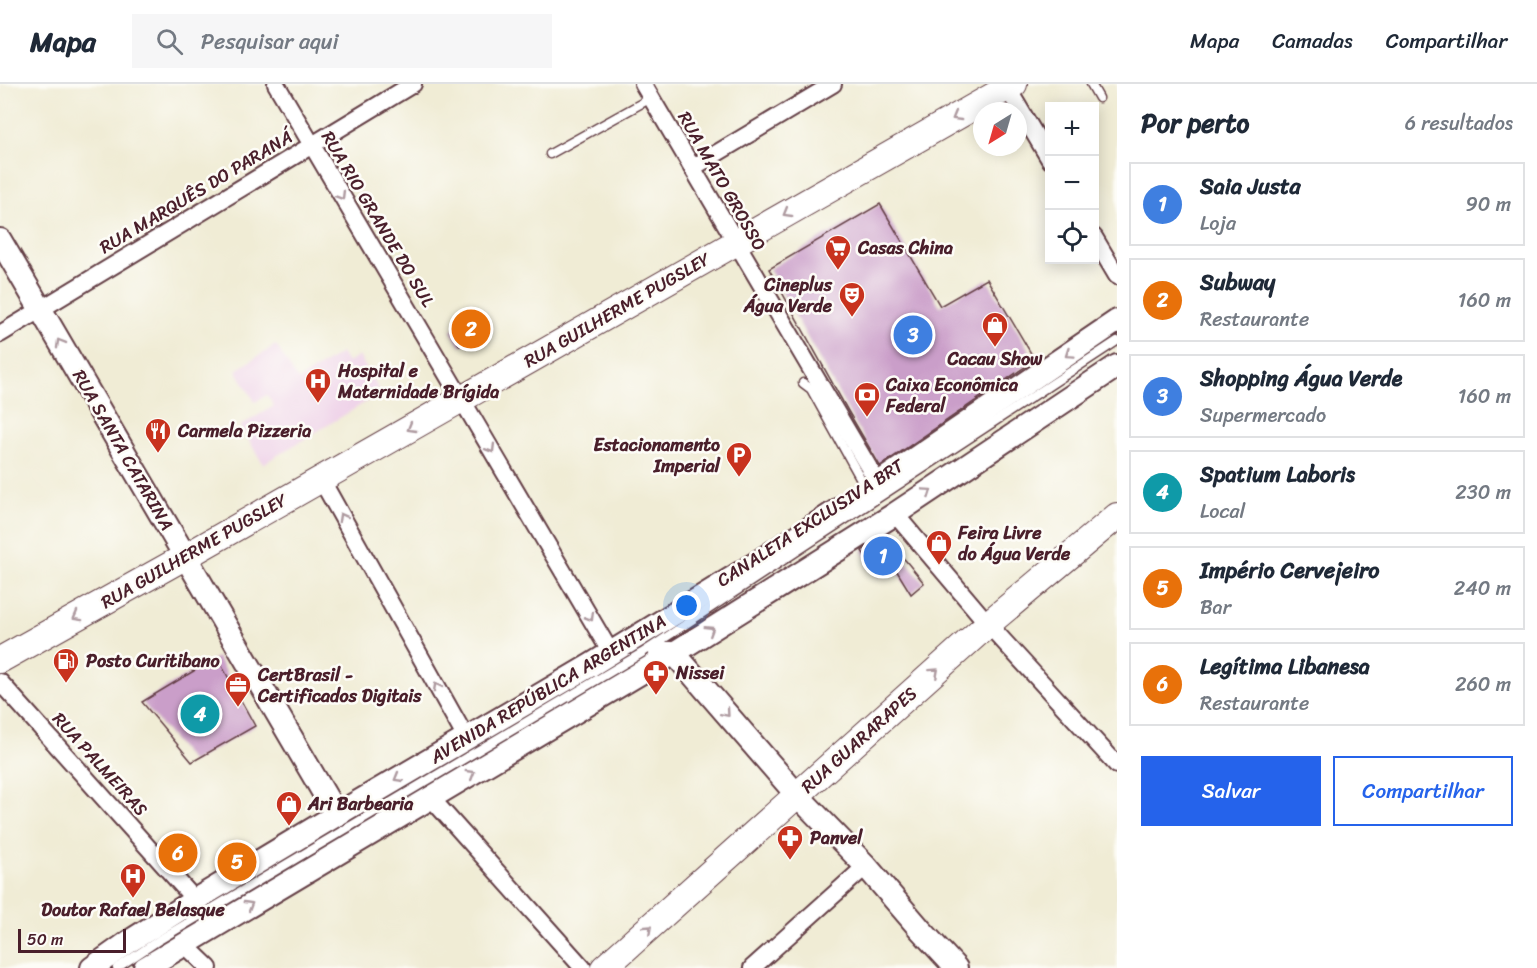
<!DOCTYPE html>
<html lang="pt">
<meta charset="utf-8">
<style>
:root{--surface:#fff;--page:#f6f6f7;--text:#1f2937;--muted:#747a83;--line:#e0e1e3;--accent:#2563eb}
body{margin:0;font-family:Sriracha,sans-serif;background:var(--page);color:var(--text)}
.controls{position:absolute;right:18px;top:18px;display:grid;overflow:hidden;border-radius:0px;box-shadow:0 3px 15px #0003}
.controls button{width:54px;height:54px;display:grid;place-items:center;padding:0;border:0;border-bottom:2px solid var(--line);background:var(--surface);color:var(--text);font:30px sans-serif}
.compass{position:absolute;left:973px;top:18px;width:54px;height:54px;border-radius:50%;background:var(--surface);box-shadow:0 3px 15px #0003;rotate:217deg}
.scale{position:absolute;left:18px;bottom:15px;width:108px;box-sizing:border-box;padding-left:6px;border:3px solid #4a1f2b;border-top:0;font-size:16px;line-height:21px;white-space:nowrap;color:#4a1f2b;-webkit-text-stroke:4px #fdfcf7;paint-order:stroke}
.you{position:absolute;left:687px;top:522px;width:21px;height:21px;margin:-15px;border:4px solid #fff;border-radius:50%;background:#1a73e8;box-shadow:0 0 0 9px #1a73e833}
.badge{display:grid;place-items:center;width:39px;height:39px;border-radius:50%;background:var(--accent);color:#fff;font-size:20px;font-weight:700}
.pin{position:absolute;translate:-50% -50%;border:3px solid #fff;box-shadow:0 2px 6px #0006}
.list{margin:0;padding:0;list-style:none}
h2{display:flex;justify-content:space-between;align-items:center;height:78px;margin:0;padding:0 24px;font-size:26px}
h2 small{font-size:20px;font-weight:400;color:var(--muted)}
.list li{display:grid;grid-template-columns:39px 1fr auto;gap:18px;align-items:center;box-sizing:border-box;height:84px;margin:0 12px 12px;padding:0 12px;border:2px solid var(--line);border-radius:0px}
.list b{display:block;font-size:22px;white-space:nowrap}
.list p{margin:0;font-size:20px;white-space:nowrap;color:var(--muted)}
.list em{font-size:20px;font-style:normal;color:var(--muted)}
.actions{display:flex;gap:12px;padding:18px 24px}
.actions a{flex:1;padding:14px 0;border:2px solid var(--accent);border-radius:0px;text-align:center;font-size:21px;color:var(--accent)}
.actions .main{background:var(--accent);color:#fff}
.icon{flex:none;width:33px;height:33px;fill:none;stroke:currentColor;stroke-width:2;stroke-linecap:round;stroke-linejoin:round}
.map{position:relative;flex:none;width:1117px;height:884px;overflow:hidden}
header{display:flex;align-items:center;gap:36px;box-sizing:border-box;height:84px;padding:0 30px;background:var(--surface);border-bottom:2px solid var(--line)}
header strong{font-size:28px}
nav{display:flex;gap:33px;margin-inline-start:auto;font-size:21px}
.search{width:420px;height:54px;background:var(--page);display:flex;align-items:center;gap:15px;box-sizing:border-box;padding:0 21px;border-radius:0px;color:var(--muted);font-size:22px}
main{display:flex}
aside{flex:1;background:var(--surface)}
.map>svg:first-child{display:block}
.built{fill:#eed0e8}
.building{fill:#ca9ec9}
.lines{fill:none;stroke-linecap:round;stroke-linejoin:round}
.lane-casing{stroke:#633e44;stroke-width:11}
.street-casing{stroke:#633e44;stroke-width:20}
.secondary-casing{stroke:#633e44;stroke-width:26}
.primary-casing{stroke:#633e44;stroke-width:28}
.lane{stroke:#fff;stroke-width:8}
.street{stroke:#fff;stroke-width:16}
.secondary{stroke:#fff;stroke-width:22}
.primary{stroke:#fff;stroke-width:26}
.oneway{stroke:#ae9aa0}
.labels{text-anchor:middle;stroke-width:5;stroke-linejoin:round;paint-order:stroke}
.street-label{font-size:18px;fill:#4a1f2b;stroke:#fdfcf7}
.poi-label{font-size:18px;font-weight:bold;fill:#4a1f2b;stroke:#fdfcf7;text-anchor:start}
</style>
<header>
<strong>Mapa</strong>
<div class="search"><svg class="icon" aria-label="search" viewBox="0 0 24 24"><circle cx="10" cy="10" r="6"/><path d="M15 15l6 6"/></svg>Pesquisar aqui</div>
<nav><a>Mapa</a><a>Camadas</a><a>Compartilhar</a></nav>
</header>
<main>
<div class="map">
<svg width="1117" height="884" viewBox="0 0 1117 884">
<rect width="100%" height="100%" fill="#fdfcf7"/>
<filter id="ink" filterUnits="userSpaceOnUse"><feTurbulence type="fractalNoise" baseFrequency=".0167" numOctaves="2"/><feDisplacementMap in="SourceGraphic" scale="12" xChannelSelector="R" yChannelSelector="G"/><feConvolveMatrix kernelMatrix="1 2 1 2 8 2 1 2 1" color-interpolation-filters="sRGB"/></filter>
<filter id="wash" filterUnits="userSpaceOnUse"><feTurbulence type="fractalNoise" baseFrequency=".008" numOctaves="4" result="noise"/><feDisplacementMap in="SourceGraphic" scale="24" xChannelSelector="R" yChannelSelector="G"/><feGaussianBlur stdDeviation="1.35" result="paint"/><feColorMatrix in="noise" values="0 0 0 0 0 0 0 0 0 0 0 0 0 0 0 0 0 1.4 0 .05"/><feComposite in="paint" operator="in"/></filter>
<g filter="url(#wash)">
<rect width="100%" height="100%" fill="#f0ecd5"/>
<!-- built -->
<polygon class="built" points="276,261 298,296 341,269 347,279 359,272 381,309 263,380 240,342 274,322 267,311 255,318 236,286"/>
<g id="blocks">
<!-- building -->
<g class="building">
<polygon points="880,120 940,222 987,195 1035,276 880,382 848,327 769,185"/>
<polygon points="482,228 491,243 460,262 451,247"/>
<polygon points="883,453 906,477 924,499 911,510 895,484 879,493 862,467"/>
<polygon points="217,573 255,642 192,678 142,618"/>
</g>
</g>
</g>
<g filter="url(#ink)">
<use href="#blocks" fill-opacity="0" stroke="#633e44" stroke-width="1.5"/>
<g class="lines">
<!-- lane casing -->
<g class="lane-casing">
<g id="lane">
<polyline points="1091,0 1099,14"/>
<polyline points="550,70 651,14"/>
<polyline points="803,299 811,305 867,406"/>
<polyline points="117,884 159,856 642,569 1117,257"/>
</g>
</g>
<!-- street casing -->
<g class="street-casing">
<g id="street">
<polyline points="276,0 611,569"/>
<polyline points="643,0 878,399"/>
<polyline points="1005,0 1050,76"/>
<polyline points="692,84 833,0"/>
<polyline points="1094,153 1117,192"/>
<polyline points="0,250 413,0"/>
<polyline points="321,395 466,654"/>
<polyline points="895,430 988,540 1117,681"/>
<polyline points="0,598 195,816"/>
<polyline points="431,714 583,884"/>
<polyline points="184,860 209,884"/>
<polyline points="752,884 866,782"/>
</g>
</g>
<!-- secondary casing -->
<g class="secondary-casing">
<g id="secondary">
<polyline points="0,156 336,730"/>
<polyline points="660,569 674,569 797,711 866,782 920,845 956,884"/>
<polyline points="92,884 130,857 195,816 348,724 591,581 758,478 867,407 1117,237"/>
<polyline points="145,884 674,569 895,430 1117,282"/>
</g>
</g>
<!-- primary casing -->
<g class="primary-casing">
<g id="primary">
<polyline points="0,576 197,466 1014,0"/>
<polyline points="604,884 988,540 1117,432"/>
</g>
</g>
<!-- lane -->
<use href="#lane" class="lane"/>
<!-- street -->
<use href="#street" class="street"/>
<!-- secondary -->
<use href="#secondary" class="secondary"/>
<!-- primary -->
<use href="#primary" class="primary"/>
</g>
<!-- one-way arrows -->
<defs><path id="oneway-chevron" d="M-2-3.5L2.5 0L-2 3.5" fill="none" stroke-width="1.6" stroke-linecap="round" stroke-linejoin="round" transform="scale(1.5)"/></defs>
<g class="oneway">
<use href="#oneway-chevron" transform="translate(956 33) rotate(150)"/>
<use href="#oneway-chevron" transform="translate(341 112) rotate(59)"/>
<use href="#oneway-chevron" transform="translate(787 129) rotate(150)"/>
<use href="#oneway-chevron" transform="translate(60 259) rotate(-120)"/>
<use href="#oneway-chevron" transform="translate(1069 270) rotate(146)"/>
<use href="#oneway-chevron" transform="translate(411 344) rotate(150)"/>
<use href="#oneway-chevron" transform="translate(491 365) rotate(59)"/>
<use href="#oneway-chevron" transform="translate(928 408) rotate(-34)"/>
<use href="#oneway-chevron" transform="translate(342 433) rotate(-119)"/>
<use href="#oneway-chevron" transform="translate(77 533) rotate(151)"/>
<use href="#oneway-chevron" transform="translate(590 533) rotate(59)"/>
<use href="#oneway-chevron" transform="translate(710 546) rotate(-32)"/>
<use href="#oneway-chevron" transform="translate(935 588) rotate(-42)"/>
<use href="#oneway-chevron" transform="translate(437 603) rotate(-119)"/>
<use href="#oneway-chevron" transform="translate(726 629) rotate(49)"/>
<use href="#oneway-chevron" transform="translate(471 690) rotate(-31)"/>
<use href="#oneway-chevron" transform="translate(398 694) rotate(150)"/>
<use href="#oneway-chevron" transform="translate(249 821) rotate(-31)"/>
<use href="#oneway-chevron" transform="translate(648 845) rotate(-42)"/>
</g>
</g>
<!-- icons -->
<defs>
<g id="supermarket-pin" transform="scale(1.35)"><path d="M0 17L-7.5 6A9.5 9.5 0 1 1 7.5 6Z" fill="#c8321e" stroke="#fdfcf7"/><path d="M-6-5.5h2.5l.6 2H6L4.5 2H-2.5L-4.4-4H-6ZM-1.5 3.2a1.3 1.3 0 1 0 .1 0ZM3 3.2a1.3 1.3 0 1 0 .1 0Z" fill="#fff"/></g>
<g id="theatre-pin" transform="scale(1.35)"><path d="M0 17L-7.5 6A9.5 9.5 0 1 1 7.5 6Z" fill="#c8321e" stroke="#fdfcf7"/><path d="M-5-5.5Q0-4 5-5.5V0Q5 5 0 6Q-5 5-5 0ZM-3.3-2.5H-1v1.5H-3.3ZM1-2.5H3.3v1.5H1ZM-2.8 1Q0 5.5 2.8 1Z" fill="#fff"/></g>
<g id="shop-pin" transform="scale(1.35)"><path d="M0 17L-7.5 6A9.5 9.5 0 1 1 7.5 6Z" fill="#c8321e" stroke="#fdfcf7"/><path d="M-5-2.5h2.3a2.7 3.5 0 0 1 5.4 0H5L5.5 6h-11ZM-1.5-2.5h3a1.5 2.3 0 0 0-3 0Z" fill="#fff"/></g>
<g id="hospital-pin" transform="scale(1.35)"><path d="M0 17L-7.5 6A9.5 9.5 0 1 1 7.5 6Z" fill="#c8321e" stroke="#fdfcf7"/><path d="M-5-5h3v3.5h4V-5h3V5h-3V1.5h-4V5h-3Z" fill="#fff"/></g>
<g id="bank-pin" transform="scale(1.35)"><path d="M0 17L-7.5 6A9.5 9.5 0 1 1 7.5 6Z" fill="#c8321e" stroke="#fdfcf7"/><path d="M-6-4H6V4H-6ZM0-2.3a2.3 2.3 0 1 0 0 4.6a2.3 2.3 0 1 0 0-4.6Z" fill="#fff"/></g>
<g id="restaurant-pin" transform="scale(1.35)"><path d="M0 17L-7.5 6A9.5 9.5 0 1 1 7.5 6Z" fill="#c8321e" stroke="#fdfcf7"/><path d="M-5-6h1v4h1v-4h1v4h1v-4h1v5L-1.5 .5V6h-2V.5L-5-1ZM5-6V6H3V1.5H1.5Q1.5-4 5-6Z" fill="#fff"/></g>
<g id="parking-pin" transform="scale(1.35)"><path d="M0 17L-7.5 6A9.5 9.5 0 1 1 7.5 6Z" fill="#c8321e" stroke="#fdfcf7"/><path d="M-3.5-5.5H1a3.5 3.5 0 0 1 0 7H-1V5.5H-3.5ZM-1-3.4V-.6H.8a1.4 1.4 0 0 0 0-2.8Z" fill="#fff"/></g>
<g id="fuel-pin" transform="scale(1.35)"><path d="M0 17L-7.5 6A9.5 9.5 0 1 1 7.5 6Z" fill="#c8321e" stroke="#fdfcf7"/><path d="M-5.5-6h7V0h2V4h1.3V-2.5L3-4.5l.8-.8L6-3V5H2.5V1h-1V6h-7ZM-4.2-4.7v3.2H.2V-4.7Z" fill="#fff"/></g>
<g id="pharmacy-pin" transform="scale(1.35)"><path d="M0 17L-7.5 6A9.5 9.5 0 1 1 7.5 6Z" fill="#c8321e" stroke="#fdfcf7"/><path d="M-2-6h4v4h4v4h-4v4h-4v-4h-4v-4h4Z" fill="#fff"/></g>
<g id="office-pin" transform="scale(1.35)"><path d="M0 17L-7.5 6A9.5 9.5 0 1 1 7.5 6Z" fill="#c8321e" stroke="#fdfcf7"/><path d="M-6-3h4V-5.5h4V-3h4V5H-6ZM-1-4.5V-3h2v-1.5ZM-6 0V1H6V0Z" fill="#fff"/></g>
</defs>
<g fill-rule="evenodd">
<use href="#supermarket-pin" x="838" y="164"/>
<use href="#theatre-pin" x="852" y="211"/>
<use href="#shop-pin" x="995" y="241"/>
<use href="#hospital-pin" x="318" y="297"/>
<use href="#bank-pin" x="867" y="311"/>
<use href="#restaurant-pin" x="158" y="347"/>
<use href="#parking-pin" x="739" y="371"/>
<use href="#shop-pin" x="939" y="459"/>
<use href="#fuel-pin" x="66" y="577"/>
<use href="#pharmacy-pin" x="656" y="589"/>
<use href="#office-pin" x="238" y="601"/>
<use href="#shop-pin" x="289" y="720"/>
<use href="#pharmacy-pin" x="790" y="754"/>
<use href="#hospital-pin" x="133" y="792"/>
</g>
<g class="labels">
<!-- street labels -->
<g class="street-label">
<text transform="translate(722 97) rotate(60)" y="6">RUA MATO GROSSO</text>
<text transform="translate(196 108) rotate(-31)" y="6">RUA MARQUÊS DO PARANÁ</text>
<text transform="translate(378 135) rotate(59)" y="6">RUA RIO GRANDE DO SUL</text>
<text transform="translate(617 226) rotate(-30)" y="6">RUA GUILHERME PUGSLEY</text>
<text transform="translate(123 366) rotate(60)" y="6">RUA SANTA CATARINA</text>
<text transform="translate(810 439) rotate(-33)" y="6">CANALETA EXCLUSIVA BRT</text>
<text transform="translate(194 467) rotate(-30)" y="6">RUA GUILHERME PUGSLEY</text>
<text transform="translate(548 605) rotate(-31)" y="6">AVENIDA REPÚBLICA ARGENTINA</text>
<text transform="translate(859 656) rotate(-42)" y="6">RUA GUARARAPES</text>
<text transform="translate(100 680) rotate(48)" y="6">RUA PALMEIRAS</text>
</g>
<!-- poi labels -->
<g class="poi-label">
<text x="858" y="170">Casas China</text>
<text x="832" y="207" text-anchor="end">Cineplus<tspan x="832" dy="21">Água Verde</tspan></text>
<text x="995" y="281" text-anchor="middle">Cacau Show</text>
<text x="338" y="293">Hospital e<tspan x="338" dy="21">Maternidade Brígida</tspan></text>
<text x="886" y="307">Caixa Econômica<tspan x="886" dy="21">Federal</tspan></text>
<text x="178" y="353">Carmela Pizzeria</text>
<text x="720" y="367" text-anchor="end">Estacionamento<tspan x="720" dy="21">Imperial</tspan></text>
<text x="958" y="455">Feira Livre<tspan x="958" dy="21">do Água Verde</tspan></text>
<text x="86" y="583">Posto Curitibano</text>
<text x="676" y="595">Nissei</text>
<text x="258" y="597">CertBrasil -<tspan x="258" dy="21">Certificados Digitais</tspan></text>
<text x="308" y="726">Ari Barbearia</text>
<text x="810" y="760">Panvel</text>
<text x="133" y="832" text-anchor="middle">Doutor Rafael Belasque</text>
</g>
</g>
</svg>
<div class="controls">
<button>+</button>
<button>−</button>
<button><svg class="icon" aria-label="locate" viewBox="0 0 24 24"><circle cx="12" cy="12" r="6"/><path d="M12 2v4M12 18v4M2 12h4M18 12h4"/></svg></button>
</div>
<svg class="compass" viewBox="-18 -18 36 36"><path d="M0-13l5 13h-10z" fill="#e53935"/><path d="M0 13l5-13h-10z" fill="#747a83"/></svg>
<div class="scale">50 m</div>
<div class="you"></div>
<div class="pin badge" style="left:883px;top:472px;background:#3f7fe0">1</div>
<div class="pin badge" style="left:471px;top:245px;background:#e8710a">2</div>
<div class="pin badge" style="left:913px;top:251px;background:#3f7fe0">3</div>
<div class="pin badge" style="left:200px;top:630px;background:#0f9aa8">4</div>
<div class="pin badge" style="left:237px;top:778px;background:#e8710a">5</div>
<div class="pin badge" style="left:178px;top:769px;background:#e8710a">6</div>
</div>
<aside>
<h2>Por perto<small>6 resultados</small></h2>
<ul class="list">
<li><span class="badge" style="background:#3f7fe0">1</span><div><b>Saia Justa</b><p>Loja</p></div><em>90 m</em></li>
<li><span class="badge" style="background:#e8710a">2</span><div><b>Subway</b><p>Restaurante</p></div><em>160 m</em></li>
<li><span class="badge" style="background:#3f7fe0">3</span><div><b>Shopping Água Verde</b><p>Supermercado</p></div><em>160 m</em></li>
<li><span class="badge" style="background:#0f9aa8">4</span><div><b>Spatium Laboris</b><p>Local</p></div><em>230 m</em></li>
<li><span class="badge" style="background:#e8710a">5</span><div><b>Império Cervejeiro</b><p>Bar</p></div><em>240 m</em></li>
<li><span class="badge" style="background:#e8710a">6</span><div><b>Legítima Libanesa</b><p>Restaurante</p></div><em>260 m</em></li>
</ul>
<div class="actions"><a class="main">Salvar</a><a>Compartilhar</a></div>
</aside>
</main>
